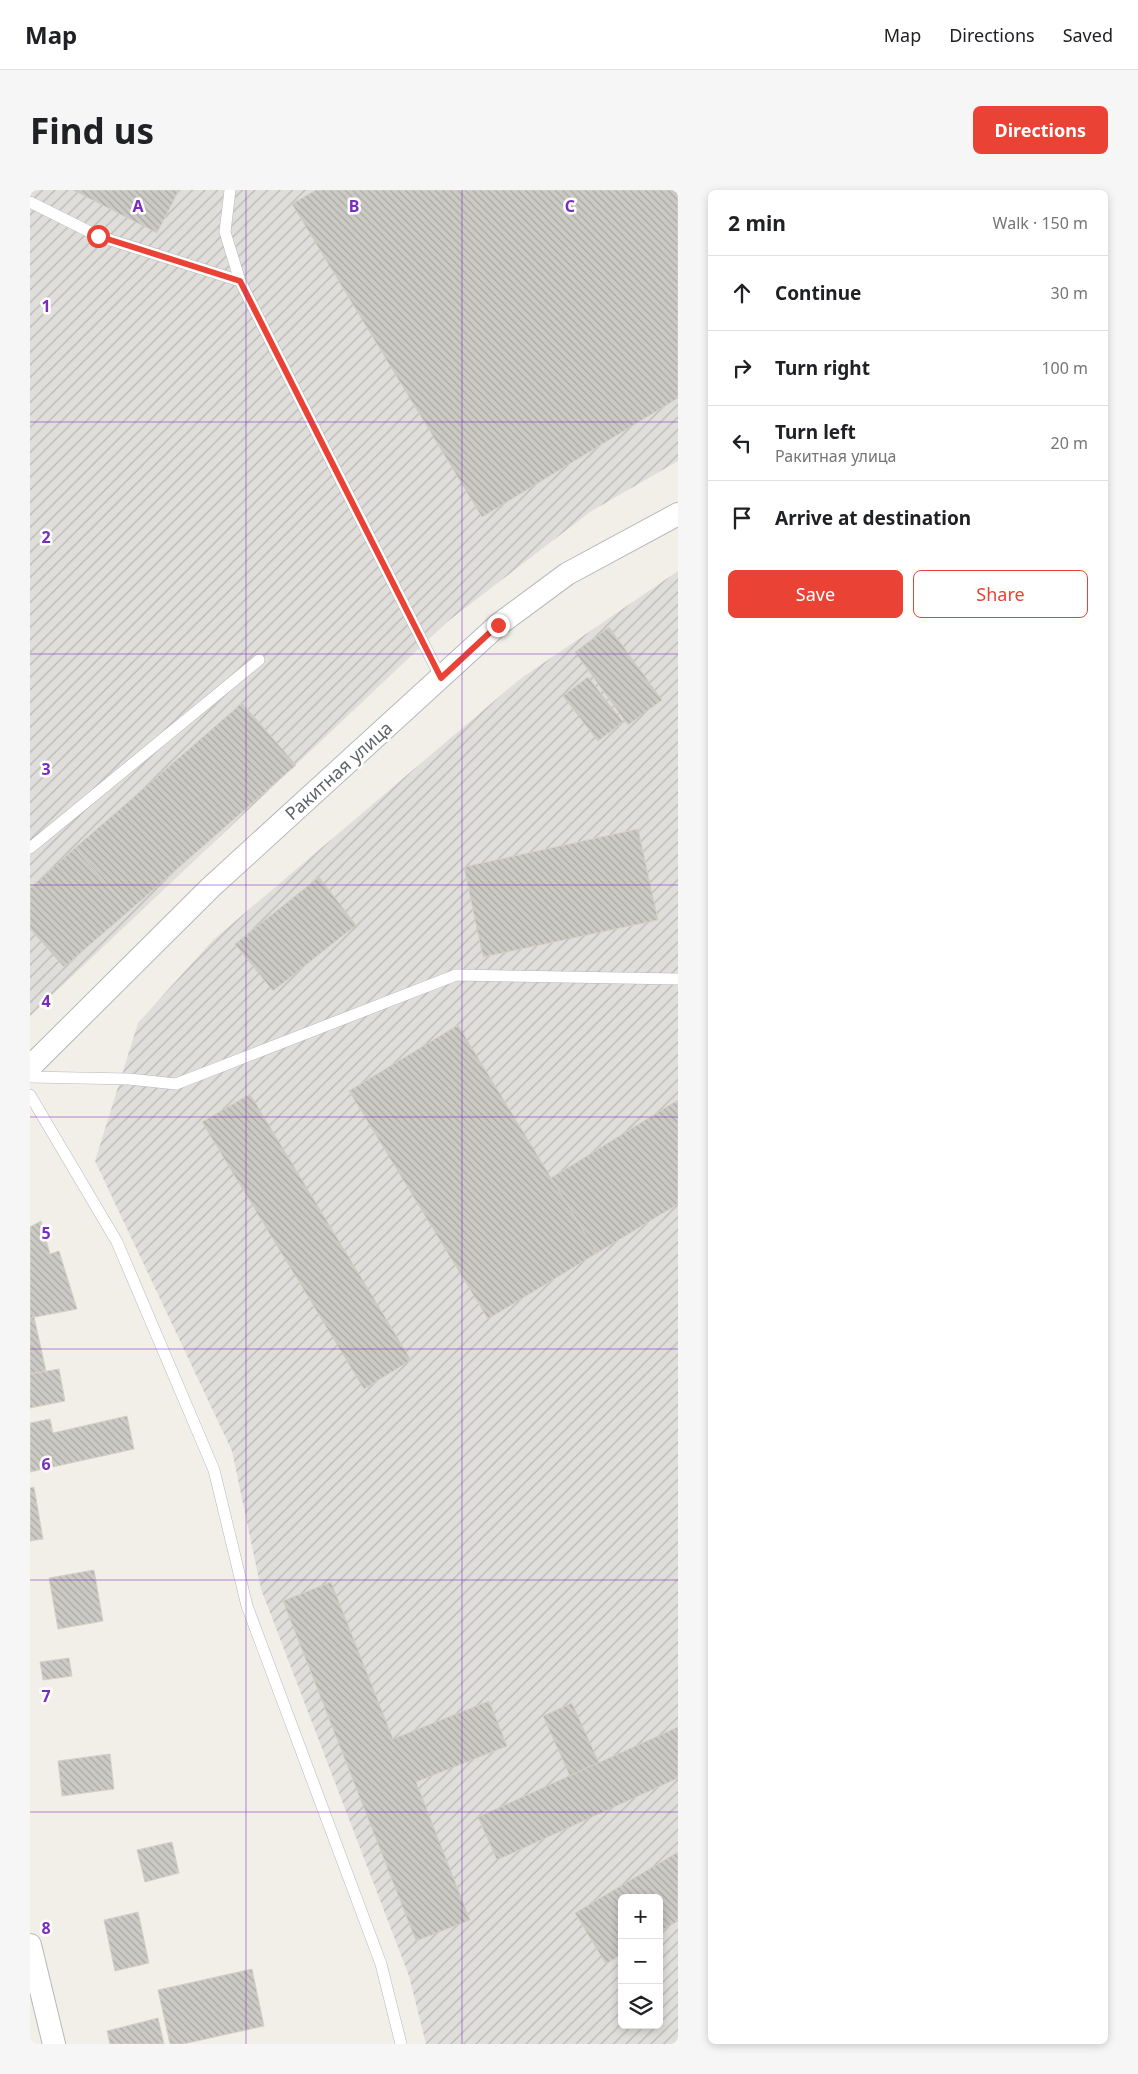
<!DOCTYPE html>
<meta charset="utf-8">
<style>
:root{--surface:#fff;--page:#f6f6f6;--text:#202124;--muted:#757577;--line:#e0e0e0;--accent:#ea4335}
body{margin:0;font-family:"Noto Sans",sans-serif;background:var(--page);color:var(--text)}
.controls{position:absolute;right:15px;bottom:15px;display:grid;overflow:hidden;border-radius:8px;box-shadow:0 2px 8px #0003}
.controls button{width:45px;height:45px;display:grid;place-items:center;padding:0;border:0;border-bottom:1px solid var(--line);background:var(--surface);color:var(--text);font:25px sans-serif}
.stop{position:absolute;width:15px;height:15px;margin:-11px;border:4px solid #ea4335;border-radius:50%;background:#fff}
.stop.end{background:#ea4335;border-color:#fff;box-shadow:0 1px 5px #0008}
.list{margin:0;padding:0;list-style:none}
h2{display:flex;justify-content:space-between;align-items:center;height:65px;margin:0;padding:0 20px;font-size:21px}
h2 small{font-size:16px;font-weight:400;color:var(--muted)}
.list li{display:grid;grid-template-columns:32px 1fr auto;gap:15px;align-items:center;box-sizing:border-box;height:75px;padding:0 20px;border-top:1px solid var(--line)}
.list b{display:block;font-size:19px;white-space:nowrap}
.list p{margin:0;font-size:16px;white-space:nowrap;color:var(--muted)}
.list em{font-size:16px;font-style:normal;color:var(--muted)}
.actions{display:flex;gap:10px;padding:15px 20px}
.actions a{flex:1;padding:11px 0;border:1px solid var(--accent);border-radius:8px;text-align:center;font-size:18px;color:var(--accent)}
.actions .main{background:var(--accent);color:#fff}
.icon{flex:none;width:28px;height:28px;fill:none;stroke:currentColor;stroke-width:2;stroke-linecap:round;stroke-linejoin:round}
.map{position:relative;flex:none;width:648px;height:1854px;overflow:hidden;border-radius:8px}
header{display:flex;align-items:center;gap:30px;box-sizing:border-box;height:70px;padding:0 25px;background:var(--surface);border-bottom:1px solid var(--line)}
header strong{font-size:24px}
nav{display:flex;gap:28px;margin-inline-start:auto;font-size:18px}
.intro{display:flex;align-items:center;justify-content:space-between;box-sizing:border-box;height:120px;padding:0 30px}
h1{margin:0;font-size:35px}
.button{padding:12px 22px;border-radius:8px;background:var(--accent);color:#fff;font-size:18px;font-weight:700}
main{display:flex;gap:30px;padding:0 30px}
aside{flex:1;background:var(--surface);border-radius:8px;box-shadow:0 2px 8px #0003}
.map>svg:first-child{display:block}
.industrial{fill:url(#industrial-furrows);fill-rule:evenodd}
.building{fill:url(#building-back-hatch);stroke:#d6d1c6}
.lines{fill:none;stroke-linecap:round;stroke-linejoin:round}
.service-casing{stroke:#b5b8bc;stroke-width:12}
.minor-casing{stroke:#b5b8bc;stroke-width:24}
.service{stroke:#fff;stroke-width:11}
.minor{stroke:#fff;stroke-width:22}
.route{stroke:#ea4335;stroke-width:6}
.grid{fill:none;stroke:#7b2cbf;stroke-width:1;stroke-opacity:0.55}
.labels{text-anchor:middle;stroke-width:5;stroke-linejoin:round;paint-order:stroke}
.street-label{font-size:18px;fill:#5f6368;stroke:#fff}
.grid-label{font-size:16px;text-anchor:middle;font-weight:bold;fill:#7b2cbf;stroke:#fff;stroke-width:5;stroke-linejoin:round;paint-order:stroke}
</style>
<header>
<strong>Map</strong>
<nav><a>Map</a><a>Directions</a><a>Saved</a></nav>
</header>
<div class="intro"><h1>Find us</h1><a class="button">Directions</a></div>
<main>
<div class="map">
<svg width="648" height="1854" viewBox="0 0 648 1854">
<defs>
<pattern id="industrial-furrows" width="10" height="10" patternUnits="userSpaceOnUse" patternTransform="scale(1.25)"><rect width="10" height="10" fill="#e0deda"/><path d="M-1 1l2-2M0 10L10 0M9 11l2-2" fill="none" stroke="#b9b8b5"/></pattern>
<pattern id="building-back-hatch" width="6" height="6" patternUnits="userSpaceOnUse" patternTransform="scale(1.25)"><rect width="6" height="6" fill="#cccac5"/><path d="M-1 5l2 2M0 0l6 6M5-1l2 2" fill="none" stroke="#a9a8a4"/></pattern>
</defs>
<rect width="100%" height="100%" fill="#f1efe8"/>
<!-- industrial -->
<g class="industrial">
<polygon points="0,0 648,0 648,271 560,322 417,432 0,826"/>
<path d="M648,381v1473h-252l-17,-68 -148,-387 -29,-138 -137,-290 43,-138 75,-83 307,-261zM592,1708h37v127h-37z"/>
</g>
<!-- building -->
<g class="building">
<polygon points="43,0 149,0 127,43"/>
<polygon points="286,0 648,0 648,208 452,327 262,14"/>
<polygon points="579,437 632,510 598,535 545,462"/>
<polygon points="558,487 593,532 568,551 533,506"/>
<polygon points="212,513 266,575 100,720 45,658"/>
<polygon points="608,639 628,730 453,767 434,677"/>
<polygon points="45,658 100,720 34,777 0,739 0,698"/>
<polygon points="289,687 326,735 243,801 205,754"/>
<polygon points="428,835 567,1063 458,1129 319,901"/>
<polygon points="220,904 381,1170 334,1199 172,932"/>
<polygon points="648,910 648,1014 567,1063 521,988"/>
<polygon points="11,1031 20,1064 29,1061 47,1119 0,1128 0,1037"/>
<polygon points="4,1127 16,1181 0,1184 0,1128"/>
<polygon points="29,1179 35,1211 0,1218 0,1184"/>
<polygon points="97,1226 104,1259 0,1282 0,1233 20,1229 23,1243"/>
<polygon points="4,1297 13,1349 0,1351 0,1298"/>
<polygon points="64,1380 73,1431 28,1439 19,1388"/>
<polygon points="301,1392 363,1549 459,1511 477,1556 386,1592 440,1730 386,1751 253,1411"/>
<polygon points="39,1468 42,1486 13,1490 10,1472"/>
<polygon points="542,1513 569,1573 540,1586 513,1526"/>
<polygon points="648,1537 648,1588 467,1670 448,1627"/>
<polygon points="80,1564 84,1599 32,1606 28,1571"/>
<polygon points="142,1652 149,1683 115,1692 107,1660"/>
<polygon points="648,1662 648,1731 629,1742 629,1708 592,1708 592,1764 576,1774 545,1723"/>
<polygon points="108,1722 119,1773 85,1781 74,1730"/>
<polygon points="222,1779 234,1836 153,1854 140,1854 128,1800"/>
<polygon points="128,1828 134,1854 80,1854 77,1841"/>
</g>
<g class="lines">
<!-- service casing -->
<g class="service-casing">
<g id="service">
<polyline points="200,0 195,42 210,91 411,488"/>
<polyline points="0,12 68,46 210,91"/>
<polyline points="0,658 229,470"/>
<polyline points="0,887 99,889 146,894 426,785 648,789"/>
<polyline points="0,905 87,1052 184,1280 217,1416 351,1774 371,1854"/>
</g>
</g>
<!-- minor casing -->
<g class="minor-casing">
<g id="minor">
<polyline points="0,877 180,698 468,435 537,384 648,324"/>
<polyline points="0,1755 24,1854"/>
</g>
</g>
<!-- service -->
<use href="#service" class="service"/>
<!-- minor -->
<use href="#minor" class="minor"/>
</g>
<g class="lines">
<!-- route -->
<polyline class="route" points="68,46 210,91 411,488 468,435"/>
</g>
<!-- grid -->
<path class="grid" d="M216,0v1854M432,0v1854M0,232h648M0,464h648M0,695h648M0,927h648M0,1159h648M0,1390h648M0,1622h648"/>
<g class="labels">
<!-- street labels -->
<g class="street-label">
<text transform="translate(309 581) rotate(-42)" y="6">Ракитная улица</text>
</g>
</g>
<g class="grid-label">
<text x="108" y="22">A</text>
<text x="324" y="22">B</text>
<text x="540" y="22">C</text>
<text x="16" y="122">1</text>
<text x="16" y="353">2</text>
<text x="16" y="585">3</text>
<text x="16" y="817">4</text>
<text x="16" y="1049">5</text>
<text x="16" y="1280">6</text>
<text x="16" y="1512">7</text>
<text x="16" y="1744">8</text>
</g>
</svg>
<div class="controls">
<button>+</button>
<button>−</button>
<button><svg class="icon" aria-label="layers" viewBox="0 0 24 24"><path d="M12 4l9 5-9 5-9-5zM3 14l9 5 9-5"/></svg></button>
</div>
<div class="stop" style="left:68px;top:46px"></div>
<div class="stop end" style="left:468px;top:435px"></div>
</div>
<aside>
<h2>2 min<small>Walk · 150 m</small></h2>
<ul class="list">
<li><svg class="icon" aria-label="ahead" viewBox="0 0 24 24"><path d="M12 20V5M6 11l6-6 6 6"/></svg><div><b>Continue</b></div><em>30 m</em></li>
<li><svg class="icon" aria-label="right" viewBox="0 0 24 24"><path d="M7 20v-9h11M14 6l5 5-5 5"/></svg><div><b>Turn right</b></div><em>100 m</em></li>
<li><svg class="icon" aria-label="left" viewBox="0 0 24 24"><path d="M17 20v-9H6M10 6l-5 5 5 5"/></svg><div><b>Turn left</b><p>Ракитная улица</p></div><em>20 m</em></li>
<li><svg class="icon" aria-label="arrive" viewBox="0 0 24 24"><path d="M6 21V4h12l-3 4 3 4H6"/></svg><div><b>Arrive at destination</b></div></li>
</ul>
<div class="actions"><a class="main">Save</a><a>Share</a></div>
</aside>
</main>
